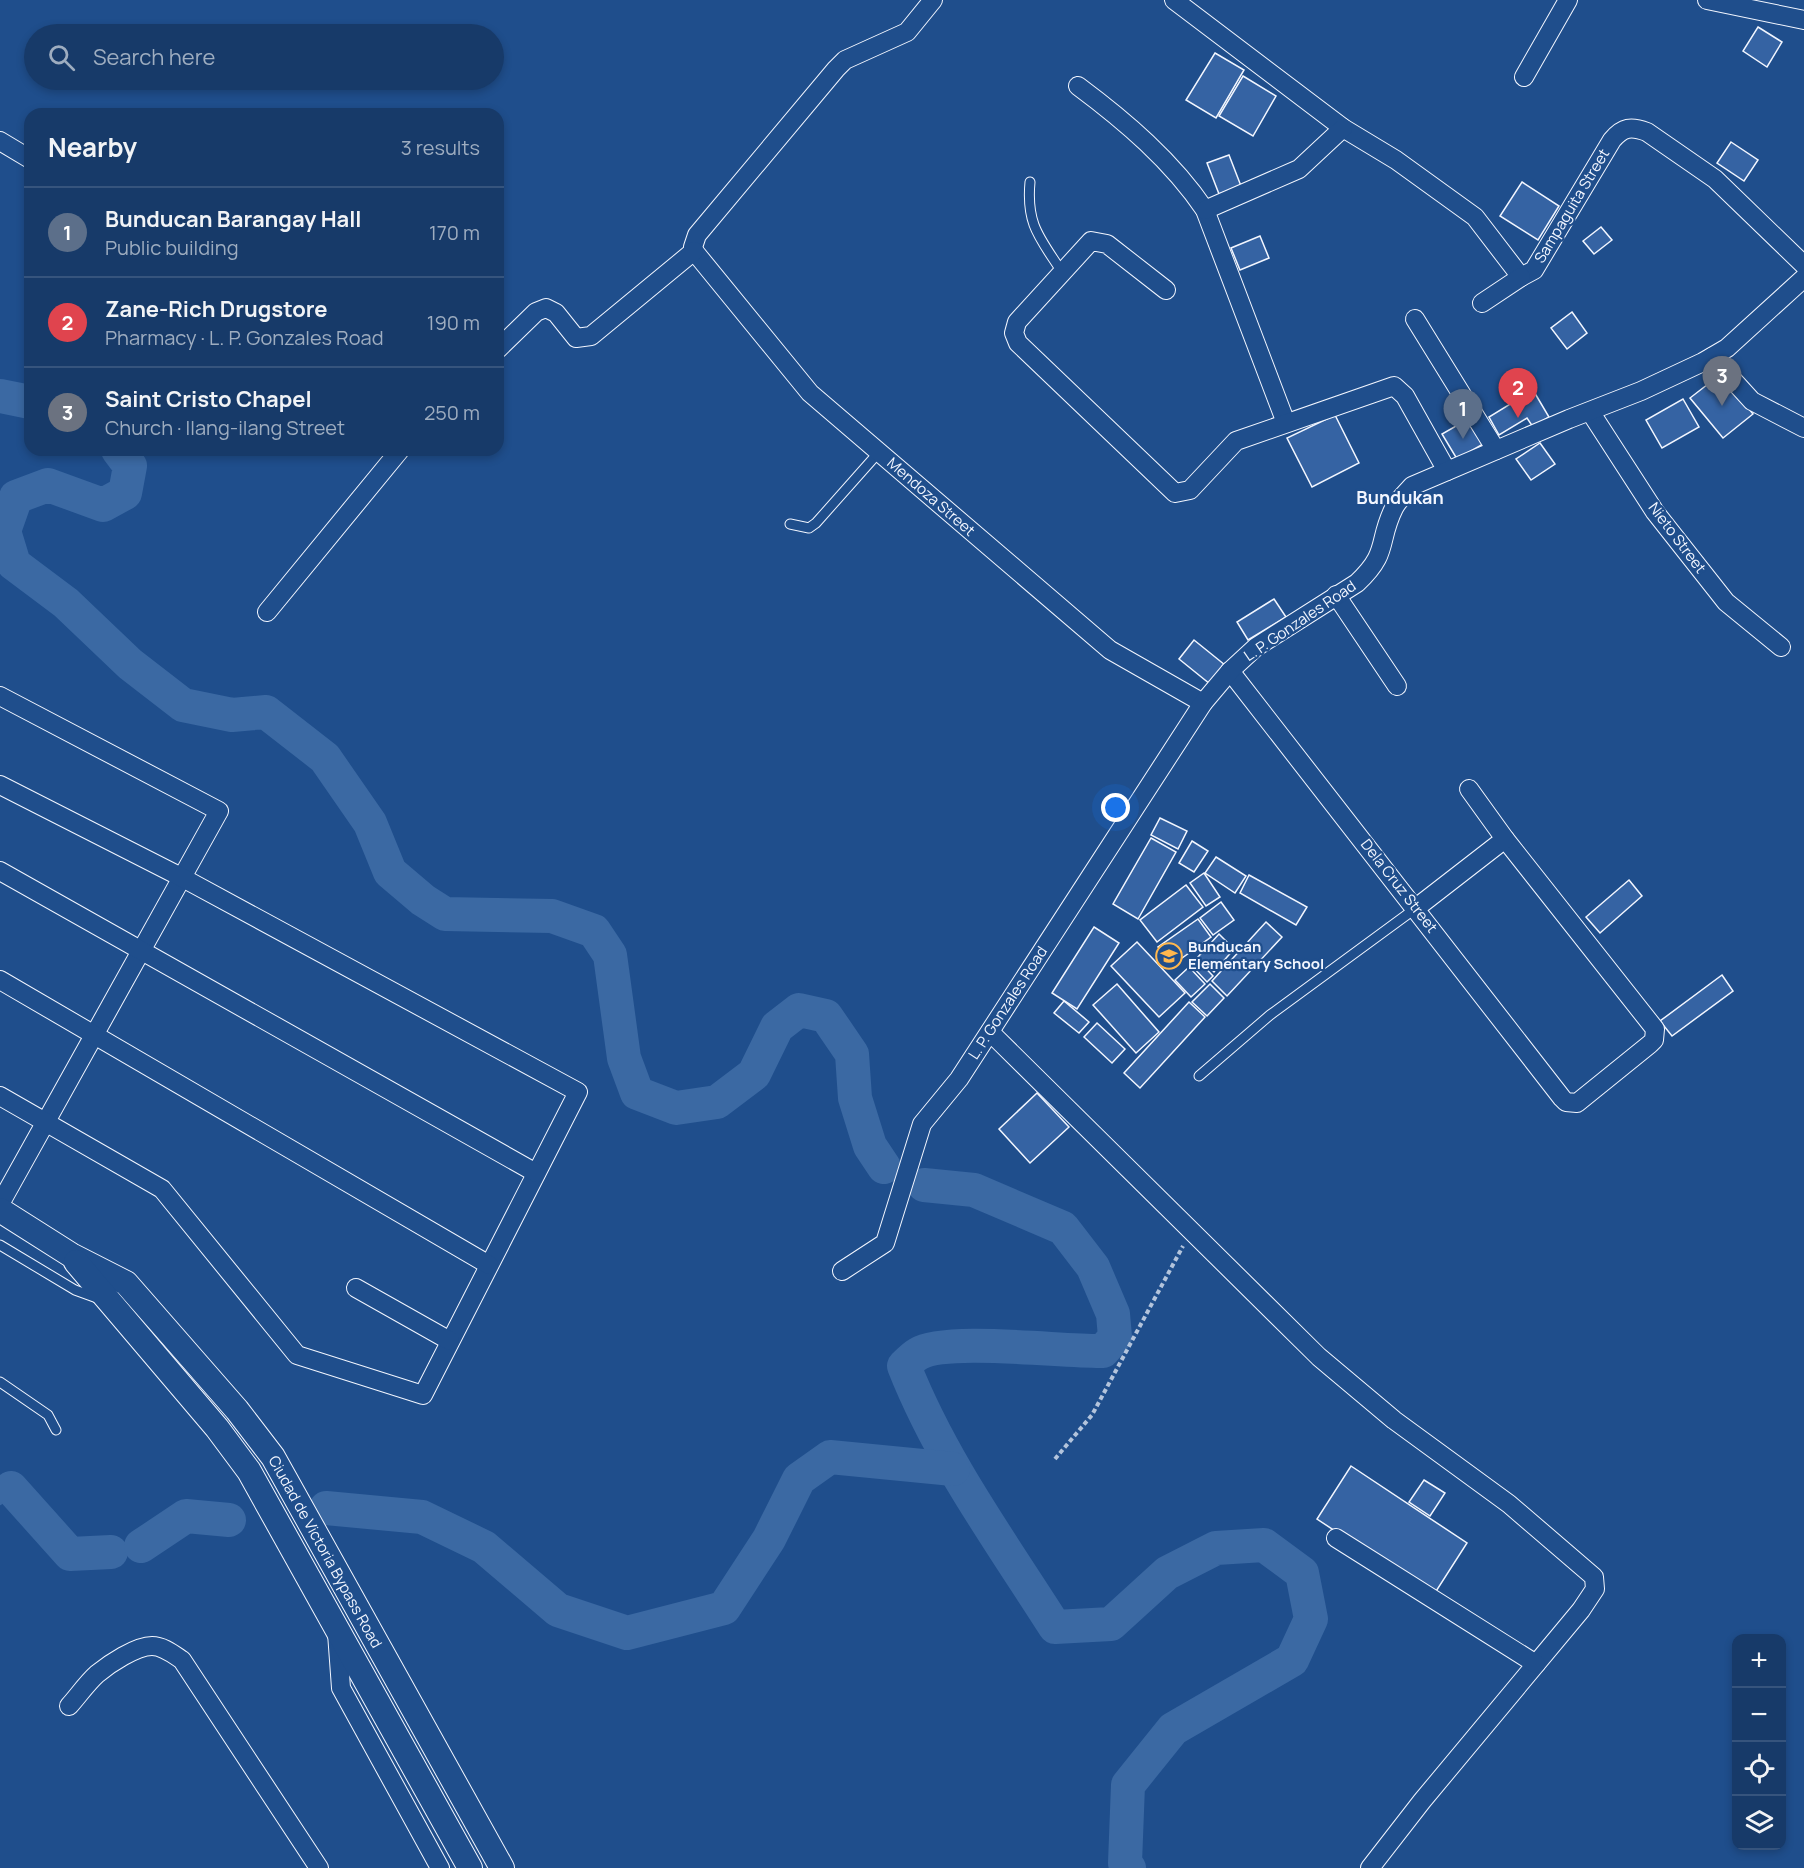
<!DOCTYPE html>
<meta charset="utf-8">
<style>
:root{--surface:#173a69;--page:#244571;--text:#f1f3f6;--muted:#9eadc0;--line:#36547d;--accent:#8bbbb9}
body{margin:0;font-family:Manrope,sans-serif;background:var(--page);color:var(--text)}
.controls{position:absolute;right:18px;bottom:18px;display:grid;overflow:hidden;border-radius:12px;box-shadow:0 3px 9px #0003}
.controls button{width:54px;height:54px;display:grid;place-items:center;padding:0;border:0;border-bottom:2px solid var(--line);background:var(--surface);color:var(--text);font:30px sans-serif}
.you{position:absolute;left:1116px;top:808px;width:21px;height:21px;margin:-15px;border:4px solid #fff;border-radius:50%;background:#1a73e8;box-shadow:0 0 0 9px #1a73e833}
.badge{display:grid;place-items:center;width:39px;height:39px;border-radius:50%;background:var(--accent);color:#fff;font-size:20px;font-weight:700}
.pin{position:absolute;translate:-50% -50px;filter:drop-shadow(0 2px 3px #0008)}
.pin::after{content:'';position:absolute;top:32px;width:21px;height:18px;background:inherit;clip-path:polygon(0 0,100% 0,50% 100%)}
.list{margin:0;padding:0;list-style:none}
h2{display:flex;justify-content:space-between;align-items:center;height:78px;margin:0;padding:0 24px;font-size:26px}
h2 small{font-size:20px;font-weight:400;color:var(--muted)}
.list li{display:grid;grid-template-columns:39px 1fr auto;gap:18px;align-items:center;box-sizing:border-box;height:90px;padding:0 24px;border-top:2px solid var(--line)}
.list b{display:block;font-size:22px;white-space:nowrap}
.list p{margin:0;font-size:20px;white-space:nowrap;color:var(--muted)}
.list em{font-size:20px;font-style:normal;color:var(--muted)}
.icon{flex:none;width:33px;height:33px;fill:none;stroke:currentColor;stroke-width:2;stroke-linecap:round;stroke-linejoin:round}
.map{position:relative;flex:none;width:1804px;height:1868px;overflow:hidden}
.search{position:absolute;background:var(--surface);box-shadow:0 3px 9px #0003;left:24px;top:24px;width:480px;height:66px;display:flex;align-items:center;gap:15px;box-sizing:border-box;padding:0 21px;border-radius:33px;color:var(--muted);font-size:22px}
.panel{position:absolute;background:var(--surface);box-shadow:0 3px 9px #0003;left:24px;top:108px;width:480px;height:348px;border-radius:18px}
.map>svg:first-child{display:block}
.lines{fill:none;stroke-linecap:round;stroke-linejoin:round}
.stream{stroke:#3b69a3;stroke-width:6}
.river{stroke:#3b69a3;stroke-width:34}
.building{fill:#3563a3;stroke:#f2f6ff;stroke-width:1.5}
.lane-casing{stroke:#f2f6ff;stroke-width:11}
.street-casing{stroke:#f2f6ff;stroke-width:20}
.secondary-casing{stroke:#f2f6ff;stroke-width:26}
.path{stroke:#b3c4dc;stroke-width:4;stroke-dasharray:4.5 3;stroke-linecap:butt}
.lane{stroke:#1f4e8c;stroke-width:9}
.street{stroke:#1f4e8c;stroke-width:18}
.secondary{stroke:#1f4e8c;stroke-width:24}
.labels{text-anchor:middle;stroke-width:4.5;stroke-linejoin:round;paint-order:stroke}
.street-label{font-size:15px;fill:#f2f6ff;stroke:#1f4e8c}
.poi-label{font-size:15px;font-weight:bold;fill:#f2f6ff;stroke:#1f4e8c;text-anchor:start}
.quarter-label{font-size:18px;font-weight:bold;fill:#f2f6ff;stroke:#1f4e8c}
</style>
<div class="map">
<svg width="1804" height="1868" viewBox="0 0 1804 1868">
<rect width="100%" height="100%" fill="#1f4e8c"/>
<g class="lines">
<!-- stream -->
<polyline class="stream" points="0,1480 11,1488 0,1502"/>
<!-- river -->
<g class="river">
<polyline points="0,396 30,402"/>
<polyline points="118,450 130,466 125,493 103,505 48,485 16,497 4,531 14,564 66,603 130,664 183,705 232,715 266,712 325,758 370,823 390,872 423,900 445,914 552,916 594,931 610,955 624,1058 637,1093 676,1108 717,1102 754,1074 777,1027 799,1010 826,1016 852,1054 855,1098 870,1146 884,1167"/>
<path d="M924,1185l50,5 89,38 30,39 20,47 2,23 -12,14c-40,1 -157,-14 -185,3 -5,3 -10,8 -14,12 37,94 97,176 151,261l56,-3 56,-51 49,-25 48,-3 38,28 9,46 -19,41 -119,69 -45,56 -3,78 4,5"/>
<polyline points="11,1488 70,1554 111,1552"/>
<polyline points="326,1508 422,1517 484,1547 558,1610 627,1633 724,1608 769,1539 799,1479 830,1457 953,1469"/>
<polyline points="141,1546 186,1516 229,1520"/>
</g>
</g>
<!-- building -->
<g class="building">
<polygon points="1758,27 1782,42 1767,67 1743,51"/>
<polygon points="1215,53 1244,70 1216,118 1186,100"/>
<polygon points="1243,76 1276,96 1253,136 1219,116"/>
<polygon points="1731,142 1758,160 1744,181 1717,163"/>
<polygon points="1229,155 1241,186 1219,194 1207,163"/>
<polygon points="1522,182 1559,206 1538,240 1500,216"/>
<polygon points="1601,227 1612,240 1594,254 1583,241"/>
<polygon points="1260,236 1269,258 1240,270 1231,248"/>
<polygon points="1572,312 1587,333 1567,349 1551,328"/>
<polygon points="1721,374 1753,414 1723,438 1690,398"/>
<polygon points="1533,390 1549,417 1533,427 1527,418 1499,435 1489,417"/>
<polygon points="1683,399 1699,427 1662,448 1646,420"/>
<polygon points="1335,415 1359,463 1312,487 1287,438"/>
<polygon points="1470,418 1485,443 1457,459 1442,434"/>
<polygon points="1540,443 1555,464 1531,480 1516,459"/>
<polygon points="1274,599 1286,617 1248,640 1237,622"/>
<polygon points="1194,640 1225,665 1210,684 1179,659"/>
<polygon points="1160,818 1187,831 1178,849 1151,835"/>
<polygon points="1151,838 1176,852 1138,919 1113,904"/>
<polygon points="1192,841 1208,851 1194,872 1179,863"/>
<polygon points="1216,857 1246,876 1235,893 1205,873"/>
<polygon points="1204,873 1220,897 1206,906 1190,883"/>
<polygon points="1249,875 1307,907 1296,925 1240,893"/>
<polygon points="1629,880 1642,896 1600,933 1586,917"/>
<polygon points="1186,885 1203,907 1157,942 1140,920"/>
<polygon points="1221,902 1234,920 1213,935 1200,918"/>
<polygon points="1198,919 1211,937 1171,966 1158,947"/>
<polygon points="1266,922 1282,937 1227,996 1212,981"/>
<polygon points="1094,927 1119,943 1077,1009 1052,993"/>
<polygon points="1219,934 1234,949 1214,972 1198,957"/>
<polygon points="1137,942 1185,993 1159,1017 1111,966"/>
<polygon points="1196,958 1213,976 1207,982 1190,964"/>
<polygon points="1189,967 1205,984 1191,997 1175,980"/>
<polygon points="1722,975 1733,991 1672,1036 1660,1021"/>
<polygon points="1117,984 1159,1032 1136,1053 1093,1005"/>
<polygon points="1210,984 1224,998 1207,1016 1192,1002"/>
<polygon points="1064,1001 1089,1022 1079,1033 1054,1013"/>
<polygon points="1189,1002 1205,1017 1140,1088 1124,1073"/>
<polygon points="1097,1023 1125,1049 1112,1063 1084,1037"/>
<polygon points="1037,1093 1069,1127 1030,1163 999,1129"/>
<polygon points="1351,1466 1467,1543 1433,1596 1317,1519"/>
<polygon points="1424,1480 1445,1493 1430,1516 1409,1502"/>
</g>
<g class="lines">
<!-- lane casing -->
<g class="lane-casing">
<g id="lane">
<path d="M1030,182c-4,43 10,56 32,90"/>
<polyline points="790,524 809,528 816,523 879,452"/>
<polyline points="1199,1076 1270,1015 1416,908"/>
<polyline points="0,1245 75,1290 97,1298"/>
<polyline points="0,1382 48,1415 56,1430"/>
</g>
</g>
<!-- street casing -->
<g class="street-casing">
<g id="street">
<path d="M1174,0l169,128 53,32 79,57 46,60 13,-7 78,-130c11,-13 19,-14 35,-8l68,47 89,86"/>
<polyline points="1707,0 1804,20"/>
<polyline points="1524,77 1568,0"/>
<path d="M1078,86c47,35 94,75 127,124l81,213"/>
<polyline points="0,141 30,159"/>
<polyline points="1205,210 1299,169 1343,128"/>
<polyline points="694,251 810,393 1110,650 1203,703"/>
<polyline points="694,251 693,247 697,235 836,69 845,60 907,32 933,0"/>
<polyline points="1166,290 1107,244 1091,241 1017,322 1014,333 1018,343 1175,493 1190,490 1236,441 1394,386 1405,396 1447,471"/>
<polyline points="1482,303 1521,277"/>
<polyline points="1415,319 1496,450"/>
<polyline points="498,349 536,312 546,308 556,313 576,338 591,336 694,251"/>
<polyline points="1712,357 1752,401 1804,428"/>
<polyline points="1591,413 1655,512 1726,602 1781,647"/>
<polyline points="1336,595 1397,686"/>
<polyline points="267,612 400,450"/>
<polyline points="1230,671 1562,1098 1566,1102 1577,1103 1650,1044 1654,1040 1655,1029 1505,839"/>
<polyline points="0,696 219,811 0,1204"/>
<polyline points="0,785 181,877 578,1092 423,1395 297,1355 162,1189 0,1096"/>
<polyline points="0,871 536,1173"/>
<polyline points="1416,908 1505,839 1469,789"/>
<polyline points="0,980 489,1265"/>
<polyline points="990,1032 1319,1357 1394,1420 1509,1504 1594,1577 1595,1589 1581,1610 1422,1801 1370,1868"/>
<path d="M842,1271l43,-28 37,-119 37,-45 244,-376 27,-32 26,-24 101,-64c33,-31 20,-41 37,-75 4,-8 12,-15 18,-22l157,-67 72,-28 62,-29 24,-14 77,-70"/>
<polyline points="356,1288 450,1341"/>
<polyline points="1336,1538 1536,1664"/>
<polyline points="337,1633 341,1688 440,1868"/>
<path d="M69,1706c9,-10 18,-23 28,-32 12,-10 39,-28 55,-28 11,0 21,8 30,14l137,208"/>
</g>
</g>
<!-- secondary casing -->
<g class="secondary-casing">
<g id="secondary">
<polyline points="0,1210 71,1255 126,1283 237,1410 273,1457 502,1868"/>
<polyline points="76,1262 217,1428 249,1471 470,1868"/>
</g>
</g>
<!-- path -->
<polyline class="path" points="1055,1459 1092,1415 1183,1246"/>
<!-- lane -->
<use href="#lane" class="lane"/>
<!-- street -->
<use href="#street" class="street"/>
<!-- secondary -->
<use href="#secondary" class="secondary"/>
</g>
<!-- icons -->
<defs>
<g id="school-ring" transform="scale(1.35)"><circle r="9.5" fill="#1f4e8c" stroke="#ffb74d" stroke-width="1.5"/><path d="M0-5L7-2L0 1L-7-2ZM-4 1L0 2.5L4 1V4Q0 6-4 4Z" fill="#ffb74d"/></g>
</defs>
<g fill-rule="evenodd">
<use href="#school-ring" x="1169" y="956"/>
</g>
<g class="labels">
<!-- street labels -->
<g class="street-label">
<text transform="translate(1572 206) rotate(-59)" y="5">Sampaguita Street</text>
<text transform="translate(931 497) rotate(41)" y="5">Mendoza Street</text>
<text transform="translate(1677 538) rotate(53)" y="5">Nieto Street</text>
<text transform="translate(1300 621) rotate(-34)" y="5">L. P. Gonzales Road</text>
<text transform="translate(1399 886) rotate(52)" y="5">Dela Cruz Street</text>
<text transform="translate(1008 1003) rotate(-57)" y="5">L. P. Gonzales Road</text>
<text transform="translate(325 1552) rotate(61)" y="5">Ciudad de Victoria Bypass Road</text>
</g>
<!-- poi labels -->
<g class="poi-label">
<text x="1188" y="952">Bunducan<tspan x="1188" dy="17">Elementary School</tspan></text>
</g>
<!-- quarter labels -->
<g class="quarter-label">
<text x="1400" y="504">Bundukan</text>
</g>
</g>
</svg>
<div class="controls">
<button>+</button>
<button>−</button>
<button><svg class="icon" aria-label="locate" viewBox="0 0 24 24"><circle cx="12" cy="12" r="6"/><path d="M12 2v4M12 18v4M2 12h4M18 12h4"/></svg></button>
<button><svg class="icon" aria-label="layers" viewBox="0 0 24 24"><path d="M12 4l9 5-9 5-9-5zM3 14l9 5 9-5"/></svg></button>
</div>
<div class="you"></div>
<div class="pin badge" style="left:1463px;top:439px;background:#5c6f8a">1</div>
<div class="pin badge" style="left:1518px;top:418px;background:#e0444e">2</div>
<div class="pin badge" style="left:1722px;top:406px;background:#6b7280">3</div>
<div class="search"><svg class="icon" aria-label="search" viewBox="0 0 24 24"><circle cx="10" cy="10" r="6"/><path d="M15 15l6 6"/></svg>Search here</div>
<section class="panel">
<h2>Nearby<small>3 results</small></h2>
<ul class="list">
<li><span class="badge" style="background:#5c6f8a">1</span><div><b>Bunducan Barangay Hall</b><p>Public building</p></div><em>170 m</em></li>
<li><span class="badge" style="background:#e0444e">2</span><div><b>Zane-Rich Drugstore</b><p>Pharmacy · L. P. Gonzales Road</p></div><em>190 m</em></li>
<li><span class="badge" style="background:#6b7280">3</span><div><b>Saint Cristo Chapel</b><p>Church · Ilang-ilang Street</p></div><em>250 m</em></li>
</ul>
</section>
</div>
